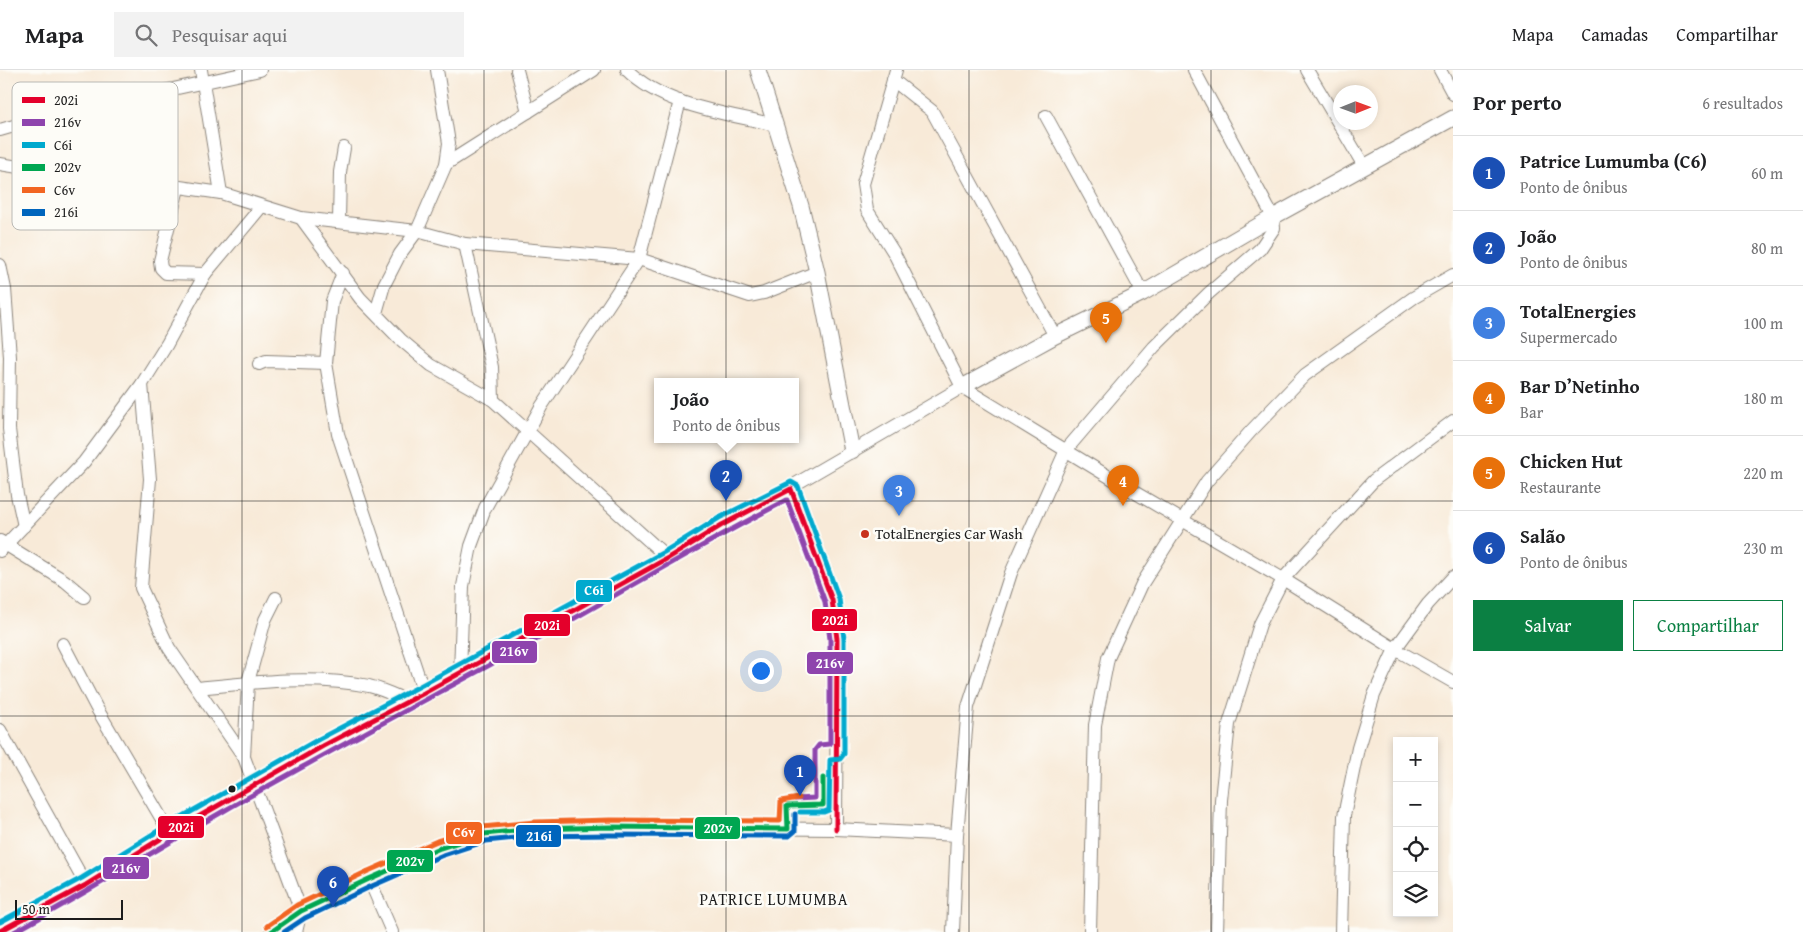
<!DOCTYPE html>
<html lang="pt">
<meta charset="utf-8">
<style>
:root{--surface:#fff;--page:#f2f2f2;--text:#202124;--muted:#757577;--line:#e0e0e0;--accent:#0b8043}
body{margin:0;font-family:"Gentium Book Plus",serif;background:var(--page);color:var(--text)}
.controls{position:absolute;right:15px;bottom:15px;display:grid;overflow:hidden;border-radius:0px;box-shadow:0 2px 8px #0003}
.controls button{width:45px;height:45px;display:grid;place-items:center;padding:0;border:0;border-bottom:1px solid var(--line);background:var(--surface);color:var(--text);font:25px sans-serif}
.compass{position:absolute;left:1333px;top:15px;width:45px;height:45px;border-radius:50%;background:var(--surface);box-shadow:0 2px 8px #0003;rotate:89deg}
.scale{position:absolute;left:15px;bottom:12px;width:108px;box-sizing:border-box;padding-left:5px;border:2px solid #1c1c1c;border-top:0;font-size:14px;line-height:18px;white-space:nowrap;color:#1c1c1c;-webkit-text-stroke:4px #fdfcf7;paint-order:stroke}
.you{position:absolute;left:760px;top:600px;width:18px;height:18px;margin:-12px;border:4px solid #fff;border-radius:50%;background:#1a73e8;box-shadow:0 0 0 8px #1a73e833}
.badge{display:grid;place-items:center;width:32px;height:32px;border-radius:50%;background:var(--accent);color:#fff;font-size:16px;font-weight:700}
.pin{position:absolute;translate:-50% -41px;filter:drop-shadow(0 1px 2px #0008)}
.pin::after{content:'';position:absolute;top:26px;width:18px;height:15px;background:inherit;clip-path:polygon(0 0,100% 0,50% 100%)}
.popup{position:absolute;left:654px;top:308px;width:145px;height:65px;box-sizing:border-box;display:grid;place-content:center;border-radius:0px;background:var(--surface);filter:drop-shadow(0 1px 4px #0005);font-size:16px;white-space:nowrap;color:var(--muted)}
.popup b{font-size:19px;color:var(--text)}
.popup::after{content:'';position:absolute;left:50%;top:100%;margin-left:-10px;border:10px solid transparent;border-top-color:var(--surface)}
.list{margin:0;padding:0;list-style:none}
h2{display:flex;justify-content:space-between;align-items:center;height:65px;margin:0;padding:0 20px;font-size:21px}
h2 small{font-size:16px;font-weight:400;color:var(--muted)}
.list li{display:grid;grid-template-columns:32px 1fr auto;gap:15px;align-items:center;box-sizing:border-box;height:75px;padding:0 20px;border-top:1px solid var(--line)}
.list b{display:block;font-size:19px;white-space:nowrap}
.list p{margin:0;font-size:16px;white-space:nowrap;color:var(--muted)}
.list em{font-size:16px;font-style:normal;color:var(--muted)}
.actions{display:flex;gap:10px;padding:15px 20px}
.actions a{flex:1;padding:11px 0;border:1px solid var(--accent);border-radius:0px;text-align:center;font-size:18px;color:var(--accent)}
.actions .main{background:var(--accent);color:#fff}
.icon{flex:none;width:28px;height:28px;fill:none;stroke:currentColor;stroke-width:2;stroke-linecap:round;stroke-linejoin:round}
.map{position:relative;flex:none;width:1453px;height:862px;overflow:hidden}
header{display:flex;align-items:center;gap:30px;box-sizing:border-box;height:70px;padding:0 25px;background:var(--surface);border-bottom:1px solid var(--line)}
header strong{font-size:24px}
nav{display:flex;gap:28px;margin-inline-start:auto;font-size:18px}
.search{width:350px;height:45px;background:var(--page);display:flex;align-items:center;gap:12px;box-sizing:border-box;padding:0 18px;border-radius:0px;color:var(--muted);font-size:19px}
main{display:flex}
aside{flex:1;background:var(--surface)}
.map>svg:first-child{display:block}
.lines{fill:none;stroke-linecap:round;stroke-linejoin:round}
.minor-casing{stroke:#8a837a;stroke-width:14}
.tertiary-casing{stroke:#8a837a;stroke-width:17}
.minor{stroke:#fff;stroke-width:12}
.tertiary{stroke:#fff;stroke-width:15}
.bus-1-casing{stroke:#fdfcf7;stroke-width:9}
.bus-2-casing{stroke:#fdfcf7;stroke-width:9}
.bus-3-casing{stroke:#fdfcf7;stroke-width:9}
.bus-4-casing{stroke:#fdfcf7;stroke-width:9}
.bus-5-casing{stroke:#fdfcf7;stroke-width:9}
.bus-6-casing{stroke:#fdfcf7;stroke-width:9}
.bus-1{stroke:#e4002b;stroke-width:5}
.bus-2{stroke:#8e44ad;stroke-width:5}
.bus-3{stroke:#00a9ce;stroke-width:5}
.bus-4{stroke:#00a651;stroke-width:5}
.bus-5{stroke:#f26522;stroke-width:5}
.bus-6{stroke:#0065bd;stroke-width:5}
.grid{fill:none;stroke:#1c1c1c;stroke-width:1;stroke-opacity:0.55}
.poi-dot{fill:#c8321e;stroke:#fdfcf7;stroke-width:2}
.bus-dot{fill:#1c1c1c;stroke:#fdfcf7;stroke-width:2}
.labels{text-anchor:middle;stroke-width:5;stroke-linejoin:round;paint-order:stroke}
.poi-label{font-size:15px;fill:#1c1c1c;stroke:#fdfcf7;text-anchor:start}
.neighbourhood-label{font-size:16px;letter-spacing:1px;fill:#1c1c1c;stroke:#fdfcf7}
.key{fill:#fdfcf7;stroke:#bab9b5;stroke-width:1}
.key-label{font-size:14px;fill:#1c1c1c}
.line-badge{stroke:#fdfcf7;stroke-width:2}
.badge-label{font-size:14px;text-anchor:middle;font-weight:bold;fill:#fff}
</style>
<header>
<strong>Mapa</strong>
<div class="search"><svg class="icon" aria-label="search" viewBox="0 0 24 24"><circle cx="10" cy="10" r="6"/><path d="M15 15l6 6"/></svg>Pesquisar aqui</div>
<nav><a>Mapa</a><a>Camadas</a><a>Compartilhar</a></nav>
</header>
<main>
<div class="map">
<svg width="1453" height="862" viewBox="0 0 1453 862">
<rect width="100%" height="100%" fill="#fdfcf7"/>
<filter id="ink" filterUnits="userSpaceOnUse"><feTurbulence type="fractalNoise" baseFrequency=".02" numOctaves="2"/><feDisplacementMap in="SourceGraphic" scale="10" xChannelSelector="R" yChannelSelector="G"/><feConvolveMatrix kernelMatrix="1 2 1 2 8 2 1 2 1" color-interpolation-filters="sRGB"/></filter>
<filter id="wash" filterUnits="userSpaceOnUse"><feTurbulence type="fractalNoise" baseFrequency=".0096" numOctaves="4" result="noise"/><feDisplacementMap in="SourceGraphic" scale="20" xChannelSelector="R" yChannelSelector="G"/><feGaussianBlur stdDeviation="1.12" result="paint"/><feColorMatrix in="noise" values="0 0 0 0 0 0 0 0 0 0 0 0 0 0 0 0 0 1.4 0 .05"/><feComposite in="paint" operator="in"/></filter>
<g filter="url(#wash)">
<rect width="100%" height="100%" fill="#f8ead8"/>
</g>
<g filter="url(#ink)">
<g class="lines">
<!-- minor casing -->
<g class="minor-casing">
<g id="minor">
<polyline points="201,0 221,123"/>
<polyline points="517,0 528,42"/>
<path d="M627,0c37,37 100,43 148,55"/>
<polyline points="896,0 863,114 867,140 894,183 962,317 1129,419 1283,509 1395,579 1453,612"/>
<polyline points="1307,0 1364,96"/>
<polyline points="1440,0 1453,24"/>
<polyline points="893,10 932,41 1055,266"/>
<polyline points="1046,46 1143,223"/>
<polyline points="0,60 45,47 260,0"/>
<polyline points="0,94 74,106 159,114 221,123 301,148 417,161 465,174 639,189 750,226 764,223 817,202"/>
<polyline points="446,94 594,0"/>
<polyline points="178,118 160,191 161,198 166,203 205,204"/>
<polyline points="301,148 360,228 400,269 431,295 493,330 668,488"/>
<polyline points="339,151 340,102 344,78"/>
<polyline points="465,174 492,297 493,330"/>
<polyline points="0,195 5,219 10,287 9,359 17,425 24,456"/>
<polyline points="343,203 332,231 326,293 338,364 424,623"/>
<polyline points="376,243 384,215 400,184 417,161 446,94 449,73 437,0"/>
<polyline points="259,294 266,291 326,293"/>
<polyline points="142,314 150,409 141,518 169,578 244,687 301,841 296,862"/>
<polyline points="791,419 832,530 837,569 836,759"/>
<polyline points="0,471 65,511 84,527"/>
<polyline points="0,481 84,392 142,314 167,274 205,204 261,137"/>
<polyline points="63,574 96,637 170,763"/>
<polyline points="460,603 463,516 471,476 485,438 541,337 639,189 680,31"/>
<path d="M198,618c56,-6 115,-13 171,-2 13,3 27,10 39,15"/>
<polyline points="0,660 86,815"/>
<polyline points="244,687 248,612 265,550 276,528"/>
<polyline points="369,809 392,862"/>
<path d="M0,861c110,-59 214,-125 323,-185 34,-19 69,-35 103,-54 181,-98 359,-201 536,-305"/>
<polyline points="271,862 301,841 369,809 440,778 484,764 535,759 610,757 836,759 957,765"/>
<polyline points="953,862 957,765 968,637 1011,503 1066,380 1154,277 1209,223 1260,179 1274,158 1273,147 1194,0"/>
<polyline points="1090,862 1095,655 1108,588 1142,514 1207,411 1251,361 1305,305 1413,228 1453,205"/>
<polyline points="1217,862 1221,730 1229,654 1260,554 1283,509 1374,410 1453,351"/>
<polyline points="1341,862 1344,746 1358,678 1374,625 1395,579 1428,534 1453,507"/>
</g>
</g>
<!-- tertiary casing -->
<g class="tertiary-casing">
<g id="tertiary">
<polyline points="758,0 801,136 817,202 852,381"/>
<polyline points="962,317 1055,266 1143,223 1273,147 1453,48"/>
</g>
</g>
<!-- minor -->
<use href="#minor" class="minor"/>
<!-- tertiary -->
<use href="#tertiary" class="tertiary"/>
<!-- bus-1 casing -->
<g class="bus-1-casing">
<polyline id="bus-1" points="0,861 86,815 170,763 323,676 424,623 668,488 722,455 791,419 832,530 837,569 836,759"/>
</g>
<!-- bus-2 casing -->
<g class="bus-2-casing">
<path id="bus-2" d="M14,862c71,-38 138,-80 208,-120 109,-62 219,-120 328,-180 79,-44 157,-91 237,-132l38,102 5,37v105l-11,1 -4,5v48l-20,1"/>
</g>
<!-- bus-3 casing -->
<g class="bus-3-casing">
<polyline id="bus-3" points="0,852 82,808 166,756 319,669 420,616 664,482 719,448 791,412 798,416 839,529 844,569 844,684 840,689 830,690 829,740 824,742 800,742"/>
</g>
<!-- bus-4 casing -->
<g class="bus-4-casing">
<polyline id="bus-4" points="271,862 301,841 369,809 440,778 484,764 535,759 610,757 788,759 787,736 823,735 823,708"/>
</g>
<!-- bus-5 casing -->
<g class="bus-5-casing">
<polyline id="bus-5" points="267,856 297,835 366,802 437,771 482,757 535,752 610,750 780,751 781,731 799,728"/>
</g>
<!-- bus-6 casing -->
<g class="bus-6-casing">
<polyline id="bus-6" points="284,862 305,848 372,816 443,785 486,771 535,766 610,765 789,766 795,761 795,744"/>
</g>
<!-- bus-1 -->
<use href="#bus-1" class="bus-1"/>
<!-- bus-2 -->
<use href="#bus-2" class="bus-2"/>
<!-- bus-3 -->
<use href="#bus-3" class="bus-3"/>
<!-- bus-4 -->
<use href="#bus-4" class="bus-4"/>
<!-- bus-5 -->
<use href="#bus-5" class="bus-5"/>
<!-- bus-6 -->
<use href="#bus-6" class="bus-6"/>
</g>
</g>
<!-- grid -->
<path class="grid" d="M242,0v862M484,0v862M726,0v862M969,0v862M1211,0v862M0,216h1453M0,431h1453M0,646h1453"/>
<!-- markers -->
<circle class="poi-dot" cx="865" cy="464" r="5"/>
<circle class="bus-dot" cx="232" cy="719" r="4.5"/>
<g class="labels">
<!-- poi labels -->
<g class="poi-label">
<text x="875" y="469">TotalEnergies Car Wash</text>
</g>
<!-- neighbourhood labels -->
<g class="neighbourhood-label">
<text x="774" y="835">PATRICE LUMUMBA</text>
</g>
</g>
<!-- legend -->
<rect x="12" y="12" width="166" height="148" rx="8" class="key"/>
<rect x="22" y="27" width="23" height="6" fill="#e4002b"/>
<rect x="22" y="49" width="23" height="7" fill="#8e44ad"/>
<rect x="22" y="72" width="23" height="6" fill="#00a9ce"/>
<rect x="22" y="94" width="23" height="7" fill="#00a651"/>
<rect x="22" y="117" width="23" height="6" fill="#f26522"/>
<rect x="22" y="139" width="23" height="7" fill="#0065bd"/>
<g class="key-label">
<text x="54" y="35">202i</text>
<text x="54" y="57">216v</text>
<text x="54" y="80">C6i</text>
<text x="54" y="102">202v</text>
<text x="54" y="125">C6v</text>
<text x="54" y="147">216i</text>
</g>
<g class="line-badge">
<rect x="575" y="509" width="38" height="24" rx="5" fill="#00a9ce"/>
<rect x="811" y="538" width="47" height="24" rx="5" fill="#e4002b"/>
<rect x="523" y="543" width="48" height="24" rx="5" fill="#e4002b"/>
<rect x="491" y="570" width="47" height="24" rx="5" fill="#8e44ad"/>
<rect x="806" y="581" width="48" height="24" rx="5" fill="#8e44ad"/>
<rect x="157" y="745" width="48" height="24" rx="5" fill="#e4002b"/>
<rect x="694" y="746" width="47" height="24" rx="5" fill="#00a651"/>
<rect x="445" y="751" width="38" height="24" rx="5" fill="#f26522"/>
<rect x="515" y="754" width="47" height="24" rx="5" fill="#0065bd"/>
<rect x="386" y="779" width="48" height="24" rx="5" fill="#00a651"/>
<rect x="102" y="786" width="48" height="24" rx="5" fill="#8e44ad"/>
</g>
<g class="badge-label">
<text x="594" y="525">C6i</text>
<text x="835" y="555">202i</text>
<text x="547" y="560">202i</text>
<text x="514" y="586">216v</text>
<text x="830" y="598">216v</text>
<text x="181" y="762">202i</text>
<text x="718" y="763">202v</text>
<text x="464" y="767">C6v</text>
<text x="539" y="771">216i</text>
<text x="410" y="796">202v</text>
<text x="126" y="803">216v</text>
</g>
</svg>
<div class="controls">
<button>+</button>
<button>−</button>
<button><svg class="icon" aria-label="locate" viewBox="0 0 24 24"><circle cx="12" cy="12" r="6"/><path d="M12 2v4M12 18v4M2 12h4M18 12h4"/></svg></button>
<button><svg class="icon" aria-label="layers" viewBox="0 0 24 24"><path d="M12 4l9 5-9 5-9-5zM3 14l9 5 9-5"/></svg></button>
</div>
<svg class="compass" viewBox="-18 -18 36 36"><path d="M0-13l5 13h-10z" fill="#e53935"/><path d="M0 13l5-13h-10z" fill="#757577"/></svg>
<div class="scale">50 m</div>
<div class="you"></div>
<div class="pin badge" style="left:800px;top:726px;background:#1a4fb4">1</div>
<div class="pin badge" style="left:726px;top:431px;background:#1a4fb4">2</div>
<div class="popup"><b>João</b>Ponto de ônibus</div>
<div class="pin badge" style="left:899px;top:446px;background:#3f7fe0">3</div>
<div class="pin badge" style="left:1123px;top:436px;background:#e8710a">4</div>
<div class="pin badge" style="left:1106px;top:273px;background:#e8710a">5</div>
<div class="pin badge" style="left:333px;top:837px;background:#1a4fb4">6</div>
</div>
<aside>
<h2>Por perto<small>6 resultados</small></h2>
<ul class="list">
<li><span class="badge" style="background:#1a4fb4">1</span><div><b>Patrice Lumumba (C6)</b><p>Ponto de ônibus</p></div><em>60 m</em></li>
<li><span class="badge" style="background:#1a4fb4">2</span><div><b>João</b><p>Ponto de ônibus</p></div><em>80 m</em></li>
<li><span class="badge" style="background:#3f7fe0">3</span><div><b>TotalEnergies</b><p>Supermercado</p></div><em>100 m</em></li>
<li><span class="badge" style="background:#e8710a">4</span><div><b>Bar D’Netinho</b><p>Bar</p></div><em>180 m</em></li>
<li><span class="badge" style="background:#e8710a">5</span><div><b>Chicken Hut</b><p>Restaurante</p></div><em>220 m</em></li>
<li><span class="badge" style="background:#1a4fb4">6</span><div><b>Salão</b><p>Ponto de ônibus</p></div><em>230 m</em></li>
</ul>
<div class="actions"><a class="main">Salvar</a><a>Compartilhar</a></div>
</aside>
</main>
